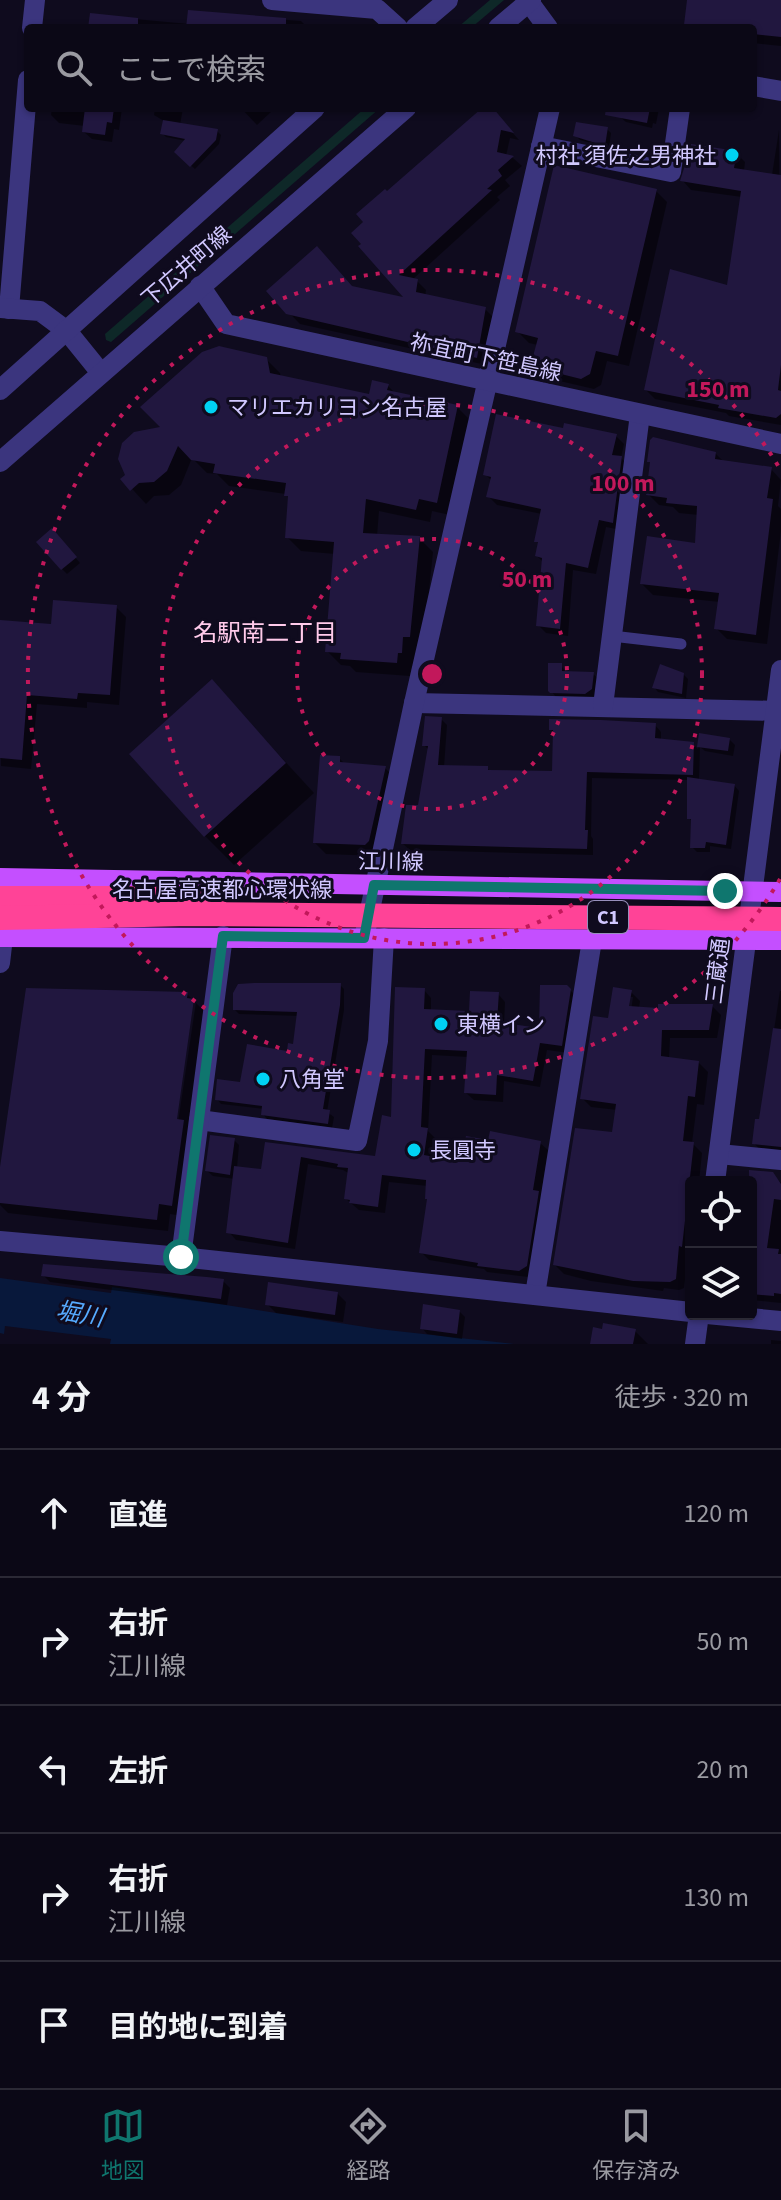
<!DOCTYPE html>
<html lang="ja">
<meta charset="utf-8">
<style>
:root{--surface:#0b0816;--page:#191623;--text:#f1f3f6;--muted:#9a9aa1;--line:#2b2935;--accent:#0f766e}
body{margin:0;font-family:"Source Sans 3","Noto Sans JP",sans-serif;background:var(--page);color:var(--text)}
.controls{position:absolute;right:24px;bottom:24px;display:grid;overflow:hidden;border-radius:8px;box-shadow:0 2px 6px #0004}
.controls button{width:72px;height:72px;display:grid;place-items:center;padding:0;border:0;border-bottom:2px solid var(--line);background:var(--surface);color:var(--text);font:40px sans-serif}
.stop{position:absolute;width:24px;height:24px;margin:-18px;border:6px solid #0f766e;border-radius:50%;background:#fff}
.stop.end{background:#0f766e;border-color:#fff;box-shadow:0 2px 8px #0008}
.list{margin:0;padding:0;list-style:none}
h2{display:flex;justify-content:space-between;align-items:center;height:104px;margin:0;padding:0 32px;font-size:34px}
h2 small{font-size:26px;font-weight:400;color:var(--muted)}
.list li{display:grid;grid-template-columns:52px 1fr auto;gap:24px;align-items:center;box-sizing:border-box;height:128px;padding:0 32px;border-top:2px solid var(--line)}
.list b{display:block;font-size:30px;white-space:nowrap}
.list p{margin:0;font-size:26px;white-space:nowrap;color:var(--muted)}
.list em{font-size:26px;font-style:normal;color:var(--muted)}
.icon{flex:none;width:44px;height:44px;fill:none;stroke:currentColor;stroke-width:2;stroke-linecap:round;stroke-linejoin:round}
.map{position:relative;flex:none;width:781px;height:1344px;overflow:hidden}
.search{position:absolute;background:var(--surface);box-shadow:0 2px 6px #0004;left:24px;right:24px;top:24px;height:88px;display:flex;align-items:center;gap:20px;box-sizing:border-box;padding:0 28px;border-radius:8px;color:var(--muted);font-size:30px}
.sheet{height:744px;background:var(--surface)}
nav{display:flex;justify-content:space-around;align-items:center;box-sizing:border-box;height:112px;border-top:2px solid var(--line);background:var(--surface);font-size:22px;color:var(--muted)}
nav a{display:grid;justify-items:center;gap:4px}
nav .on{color:var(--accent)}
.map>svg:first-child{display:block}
.green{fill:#0e2828}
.water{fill:#08183b}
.shadow{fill:#0007;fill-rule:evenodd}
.building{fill:#21173f}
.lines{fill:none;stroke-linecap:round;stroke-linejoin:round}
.service{stroke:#3b357e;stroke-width:11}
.minor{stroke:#3b357e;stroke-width:20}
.tertiary{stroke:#3b357e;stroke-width:20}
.primary{stroke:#c44fff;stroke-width:20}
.motorway-bridge{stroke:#ff4397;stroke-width:24}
.route{stroke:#0f766e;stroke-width:10}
.ring{fill:none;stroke:#c2185b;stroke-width:4;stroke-dasharray:4 8}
.poi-dot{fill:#00d2f3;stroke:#0f0b1e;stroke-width:3}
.labels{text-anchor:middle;stroke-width:6;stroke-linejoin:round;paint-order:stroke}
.shield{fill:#0f0b1e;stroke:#978fbc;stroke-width:2}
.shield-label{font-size:20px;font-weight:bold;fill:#d1c8ff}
.poi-label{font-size:22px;fill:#d1c8ff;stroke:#0f0b1e;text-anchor:start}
.street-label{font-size:22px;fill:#d1c8ff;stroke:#0f0b1e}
.neighbourhood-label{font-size:24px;fill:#ffcaea;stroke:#0f0b1e}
.water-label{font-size:24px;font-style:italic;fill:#56abff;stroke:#0f0b1e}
.centre{fill:#c2185b;stroke:#0f0b1e;stroke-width:4}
.ring-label{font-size:24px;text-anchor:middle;font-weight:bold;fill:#c2185b;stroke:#0f0b1e;stroke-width:6;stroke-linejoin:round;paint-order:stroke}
</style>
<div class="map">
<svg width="781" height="1344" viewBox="0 0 781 1344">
<rect width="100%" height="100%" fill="#0f0b1e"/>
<!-- green -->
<g class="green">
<polygon points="490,0 504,0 471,28 457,28"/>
<polygon points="365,108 380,108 111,342 106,340 105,334"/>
</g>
<!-- water -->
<polygon class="water" points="0,1278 111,1293 112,1287 378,1329 514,1344 110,1344 111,1339 5,1326 4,1334 0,1333"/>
<!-- shadow -->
<g class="shadow">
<polygon points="689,0 781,0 781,46 753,43 753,28 690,28 686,24"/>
<polygon points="190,13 301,21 308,28 87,28 88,26 102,26 102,16 189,24"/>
<polygon points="52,108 122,108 119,130 114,129 112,142 92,139 84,132 85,126 59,123 51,115"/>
<polygon points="155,108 183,108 180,125 217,131 221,135 219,144 195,169 176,152 186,141 166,137 162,133 164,121 154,115"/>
<polygon points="241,108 269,108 272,111 257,125"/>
<polygon points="485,108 491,108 519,140 510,138 506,156 513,158 522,166 505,180 510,186 497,197 500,200 412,280 417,281 426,290 425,296 485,309 494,318 486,365 300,324 268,291 352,288 408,300 361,247 387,194"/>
<polygon points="622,108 659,108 656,124 653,123 652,128 626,122 620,117"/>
<polygon points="607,129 611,133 609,148 580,140 575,135"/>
<polygon points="779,130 781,425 729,416 726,413 655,399 646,390 729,287 742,197 691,190 683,181 736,153 745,162 744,171 772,175"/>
<polygon points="656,191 667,202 629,366 607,361 601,385 594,389 551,379 539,367 538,345 529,343 518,332"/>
<polygon points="266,359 280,373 281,378 370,396 388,386 395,393 457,407 471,421 450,515 432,511 430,522 379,511 377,536 419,538 433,552 423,650 415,666 412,666 410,676 356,672 350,666 341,665 327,651 335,554 301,551 287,537 290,498 286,494 229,486 217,474 207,473 192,458 181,485 169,495 154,496 146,504 123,479 164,428"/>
<polygon points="565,430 616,436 624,444 621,458 629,466 621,530 606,527 596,574 573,570 568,636 546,633 538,625 544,563 537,556 539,544 537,541 542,514 497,505 489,497 492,481 485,474"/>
<polygon points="715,453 724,462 771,469 781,480 778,506 781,509 781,531 767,644 727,639 716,628 720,602 653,595 642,584 696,545 699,515 679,513 673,507 659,505 648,494"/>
<polygon points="57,536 80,563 67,574 62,569"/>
<polygon points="116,607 126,617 119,705 87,702 87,708 37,704 31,769 1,766 0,622 53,626"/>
<polygon points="561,665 566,673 593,674 599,679 597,695 591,698 557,698 550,690"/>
<polygon points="683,674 688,679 686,698 658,692 654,687"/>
<polygon points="212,682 314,793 234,865 205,836"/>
<polygon points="441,719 447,725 444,767 487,768 491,772 554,773 555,733 551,730 655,725 661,732 661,741 693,744 698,749 701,735 729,739 735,745 733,756 705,751 700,747 699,780 734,785 739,791 731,849 710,846 710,852 697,852 692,847 693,822 689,818 689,780 592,778 591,836 593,839 593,855 410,850 403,844 420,807 429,750 424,745"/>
<polygon points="339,758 346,765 385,768 396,779 377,856 326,854 315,843"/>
<polygon points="340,985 344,989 344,1010 327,1112 334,1117 332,1128 267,1119 263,1114 264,1109 221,1104 217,1099 288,1054 294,1046 299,1016 239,1014 235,1010"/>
<polygon points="567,987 575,995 569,1053 547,1050 540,1087 504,1081 503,1102 474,1100 466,1093 468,1057 432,1055 428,1131 435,1138 432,1158 453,1162 490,1142 540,1143 548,1150 541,1196 545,1200 533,1273 528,1277 487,1272 484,1269 429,1260 421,1252 429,1200 428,1186 389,1182 385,1213 359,1210 346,1199 350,1174 343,1170 308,1164 295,1249 236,1240 229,1232 235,1179 213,1176 207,1171 234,1140 239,1145 237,1168 263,1171 267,1144 376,1158 393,1119 424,990 431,998 431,1011 471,1013 498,994 505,1002 504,1025 541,1030"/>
<polygon points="780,991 781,991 781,1154 762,1152 754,1143 760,1121"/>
<path d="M631,992l9,9 -1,8 73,-3 9,9 -4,23h-47l-1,21 30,4 9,9 -4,33 -7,-1 -5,39 10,10 -3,29h-8v73l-3,-1 -4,34 -5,2 -15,-2 -1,3 -72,-10 -27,-7 -9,-9 58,-131 4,-24 -26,-3 -9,-9 28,-78zM629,997h4l-3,20 -4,-1z"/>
<path d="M187,994l18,18 -22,204 -13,-2 -2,17 -160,-18 -8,-8v-24zM192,1002h4l-19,127 -4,-1z"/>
<polygon points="772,1174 781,1183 781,1303 751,1300 751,1182"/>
<polygon points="43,1275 223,1281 230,1288 227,1305 50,1282"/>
<polygon points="338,1294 346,1302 343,1322 276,1313 267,1304"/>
<polygon points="460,1312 465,1317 462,1339 427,1334 422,1328"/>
<polygon points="635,1331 648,1344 592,1344"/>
<polygon points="771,1340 781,1341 781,1344 771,1344"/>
</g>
<!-- building -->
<g class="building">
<polygon points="687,0 781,0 781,37 753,34 753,28 709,28 684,25"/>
<polygon points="188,10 286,18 286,28 186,28"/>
<polygon points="90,13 138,18 138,28 88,28"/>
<polygon points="85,108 114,108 112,123 107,122 105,135 82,132"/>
<polygon points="482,108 493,108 514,133 501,130 497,152 514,156 498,170 502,176 487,189 492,190 399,275 418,279 416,292 486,307 477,358 286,314 266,291 317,246 352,286 403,297 358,246 361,244 351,233 363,222 356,214 385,189 387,191"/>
<polygon points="606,108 650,108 647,123 605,115"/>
<polygon points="163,120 218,129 216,140 190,167 174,152 185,139 160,134"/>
<polygon points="576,122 608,127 605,146 573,136"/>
<polygon points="691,144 737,151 734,168 781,175 781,365 778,390 781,391 781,414 776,418 718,408 719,405 644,390 670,269 727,285 741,191 680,181 685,165 688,166"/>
<polygon points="554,165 657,189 618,356 596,351 590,374 581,379 537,368 532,360 538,338 515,332"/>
<polygon points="219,346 267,357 270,373 369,394 372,380 389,384 387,390 458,405 437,503 419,499 416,510 366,499 363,533 420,536 410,637 403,637 402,653 398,653 397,663 340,659 341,653 325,652 334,542 285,538 288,496 284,496 286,483 213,473 215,464 191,460 178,446 167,471 154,482 139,483 130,491 120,479 125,475 118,459 122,443 134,432 160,427 140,407 202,352"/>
<polygon points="496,414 563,428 564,423 617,434 612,455 622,456 613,523 599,520 588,568 566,563 560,629 536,626 542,558 535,556 538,542 534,542 541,509 486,497 491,477 483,475"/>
<polygon points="653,437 716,452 715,459 772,467 767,498 773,499 756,635 714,629 719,593 640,584 647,536 695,543 697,506 666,503 667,498 646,495 650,462 647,462 650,440"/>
<polygon points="52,528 77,557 61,570 36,542"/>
<polygon points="53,600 117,605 110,695 78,693 77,699 27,695 22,760 0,758 0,620 51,624"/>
<polygon points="548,663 562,663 562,671 594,672 592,689 585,694 550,693 548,691"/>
<polygon points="660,664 684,673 682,694 652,688"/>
<polygon points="212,679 286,763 204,837 129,754"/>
<polygon points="425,716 442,717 438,765 488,766 488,770 552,771 553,730 549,730 549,719 601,720 656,723 655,738 694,742 693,775 587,772 585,830 588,830 587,849 401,844 406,805 418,805 428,746 422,746"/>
<polygon points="699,733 730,738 728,751 697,747"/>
<polygon points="320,755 340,756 340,762 386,766 369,841 365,845 313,843"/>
<polygon points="687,777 735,784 726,845 706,842 705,848 690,848 691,819 687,819"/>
<polygon points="254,983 341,983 340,1005 323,1109 330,1110 328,1124 261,1115 262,1106 215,1100 217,1079 240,1082 247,1044 287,1051 288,1043 293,1044 297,1012 233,1010 233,993 238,984"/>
<polygon points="540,985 567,985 571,989 562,1046 540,1043 533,1081 497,1075 496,1095 464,1093 467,1051 425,1049 421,1127 428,1128 424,1155 451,1160 455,1138 465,1140 466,1136 488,1140 490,1131 541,1141 533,1190 539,1191 527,1266 519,1271 477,1266 478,1263 419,1253 427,1199 425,1199 426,1180 382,1175 378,1207 349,1203 350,1200 344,1199 348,1168 337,1167 338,1164 301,1157 288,1243 226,1233 234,1166 261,1169 265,1142 375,1156 382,1115 391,1117 395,987 425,988 424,1009 469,1011 470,991 499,992 497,1022 539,1028"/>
<polygon points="613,987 632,990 629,1006 658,1008 658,1004 713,1004 709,1030 662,1030 661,1056 699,1061 695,1097 688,1096 683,1141 694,1142 682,1247 679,1246 676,1279 670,1282 633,1281 553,1265 575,1128 612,1132 616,1104 580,1099 593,1016 608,1018"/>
<polygon points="26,988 188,992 187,998 194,999 177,1119 184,1120 172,1206 159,1204 157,1220 0,1203 0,1167"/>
<polygon points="773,1028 781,1029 781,1147 752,1144 755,1119 759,1119"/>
<polygon points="210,1135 235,1138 230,1175 205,1171"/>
<polygon points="749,1170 773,1172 781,1184 781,1200 774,1199 767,1248 779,1249 778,1254 781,1254 781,1294 774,1293 774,1296 751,1294"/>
<polygon points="43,1264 207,1277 224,1279 221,1299 41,1276"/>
<polygon points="268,1282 338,1292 335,1315 265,1305"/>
<polygon points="423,1304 460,1310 457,1334 420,1329"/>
<polygon points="603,1323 636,1329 633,1344 590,1344 593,1327 602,1329"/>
</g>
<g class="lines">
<!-- service -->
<polyline class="service" points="612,636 681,644"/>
<!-- minor -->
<g class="minor">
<polyline points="272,0 377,9 398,28"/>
<polyline points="529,2 548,28"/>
<polyline points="32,28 35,0"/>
<polyline points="753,86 781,91"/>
<polyline points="541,146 671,172 680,108"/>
<polyline points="9,309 28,80"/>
<polyline points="414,703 781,711"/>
<polyline points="603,706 640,414"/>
<polyline points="364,938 414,703 550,108"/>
<polyline points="0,963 3,937"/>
<polyline points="199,1120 357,1141 378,1041 384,938"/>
<polyline points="719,1154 781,1160"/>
<polyline points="181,1257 223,936"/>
<polyline points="535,1295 592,940"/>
<polyline points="707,1314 781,1321"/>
</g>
<!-- tertiary -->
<g class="tertiary">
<polyline points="415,28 448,0"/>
<polyline points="498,28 531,0"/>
<polyline points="200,286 226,324 781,444"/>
<polyline points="0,308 40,311 67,331 101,373"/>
<polyline points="0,390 315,108"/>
<polyline points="0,462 406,108"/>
<polyline points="715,1182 781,670"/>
<polyline points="0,1241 181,1257 691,1312"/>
<polyline points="695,1344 699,1314"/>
</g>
<!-- primary -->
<g class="primary">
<polyline points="0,878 781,892"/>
<polyline points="0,937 781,940"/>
</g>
<!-- motorway-bridge -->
<g class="motorway-bridge">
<polyline points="0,898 215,898"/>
<polyline points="0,918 191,914 781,919"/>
</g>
</g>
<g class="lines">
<!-- route -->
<polyline class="route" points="181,1257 223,936 364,938 374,885 725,891"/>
</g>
<!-- distance rings -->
<g class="ring">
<circle cx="432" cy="674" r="135"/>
<circle cx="432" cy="674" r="270"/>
<path d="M780 879A404 404 0 1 1 780 469"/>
</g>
<!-- markers -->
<g class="poi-dot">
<circle cx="732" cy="155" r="8"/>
<circle cx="211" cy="407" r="8"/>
<circle cx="441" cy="1024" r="8"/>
<circle cx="263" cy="1079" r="8"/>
<circle cx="414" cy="1150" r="8"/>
</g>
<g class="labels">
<!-- shield labels -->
<rect class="shield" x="588" y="901" width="40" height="32" rx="6"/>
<g class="shield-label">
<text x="608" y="924">C1</text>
</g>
<!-- poi labels -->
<g class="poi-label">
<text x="716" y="163" text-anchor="end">村社 須佐之男神社</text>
<text x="227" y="415">マリエカリヨン名古屋</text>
<text x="457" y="1032">東横イン</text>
<text x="279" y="1087">八角堂</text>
<text x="430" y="1158">長圓寺</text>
</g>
<!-- street labels -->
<g class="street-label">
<text transform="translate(186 266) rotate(-41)" y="8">下広井町線</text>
<text transform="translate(486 357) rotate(12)" y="8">祢宜町下笹島線</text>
<text transform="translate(391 861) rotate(1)" y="8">江川線</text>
<text x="222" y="897">名古屋高速都心環状線</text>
<text transform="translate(717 971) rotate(-83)" y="8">三蔵通</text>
</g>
<!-- neighbourhood labels -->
<g class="neighbourhood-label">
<text x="265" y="641">名駅南二丁目</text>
</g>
<!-- water labels -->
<g class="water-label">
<text transform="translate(80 1314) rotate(10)" y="8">堀川</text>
</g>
</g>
<circle cx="432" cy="674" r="12" class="centre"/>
<g class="ring-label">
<text x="718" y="397">150 m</text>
<text x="623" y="491">100 m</text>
<text x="527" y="587">50 m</text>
</g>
</svg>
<div class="controls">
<button><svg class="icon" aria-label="locate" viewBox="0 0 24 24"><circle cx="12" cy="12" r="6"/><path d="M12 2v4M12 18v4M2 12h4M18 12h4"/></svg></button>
<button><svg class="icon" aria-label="layers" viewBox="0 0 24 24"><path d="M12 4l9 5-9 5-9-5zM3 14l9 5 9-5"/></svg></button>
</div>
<div class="stop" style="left:181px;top:1257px"></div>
<div class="stop end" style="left:725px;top:891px"></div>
<div class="search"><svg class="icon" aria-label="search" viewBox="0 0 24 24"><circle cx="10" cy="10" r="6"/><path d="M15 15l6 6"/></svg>ここで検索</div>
</div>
<section class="sheet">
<h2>4 分<small>徒歩 · 320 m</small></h2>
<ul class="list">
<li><svg class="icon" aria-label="ahead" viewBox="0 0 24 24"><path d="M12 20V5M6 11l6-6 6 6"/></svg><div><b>直進</b></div><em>120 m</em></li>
<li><svg class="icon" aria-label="right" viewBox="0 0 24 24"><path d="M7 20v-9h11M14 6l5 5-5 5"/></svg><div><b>右折</b><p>江川線</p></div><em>50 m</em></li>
<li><svg class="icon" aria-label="left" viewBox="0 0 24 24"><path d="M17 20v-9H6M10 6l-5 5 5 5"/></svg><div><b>左折</b></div><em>20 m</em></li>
<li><svg class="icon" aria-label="right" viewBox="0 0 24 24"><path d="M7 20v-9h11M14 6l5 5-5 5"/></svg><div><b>右折</b><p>江川線</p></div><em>130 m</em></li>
<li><svg class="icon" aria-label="arrive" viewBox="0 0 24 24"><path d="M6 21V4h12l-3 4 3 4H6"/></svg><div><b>目的地に到着</b></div></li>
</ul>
</section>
<nav>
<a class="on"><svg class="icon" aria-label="map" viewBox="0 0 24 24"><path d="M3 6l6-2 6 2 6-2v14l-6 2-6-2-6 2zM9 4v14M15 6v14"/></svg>地図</a>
<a><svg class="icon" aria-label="directions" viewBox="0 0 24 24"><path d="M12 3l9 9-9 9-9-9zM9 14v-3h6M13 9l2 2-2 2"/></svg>経路</a>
<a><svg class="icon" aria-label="saved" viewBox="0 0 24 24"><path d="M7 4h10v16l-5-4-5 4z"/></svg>保存済み</a>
</nav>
